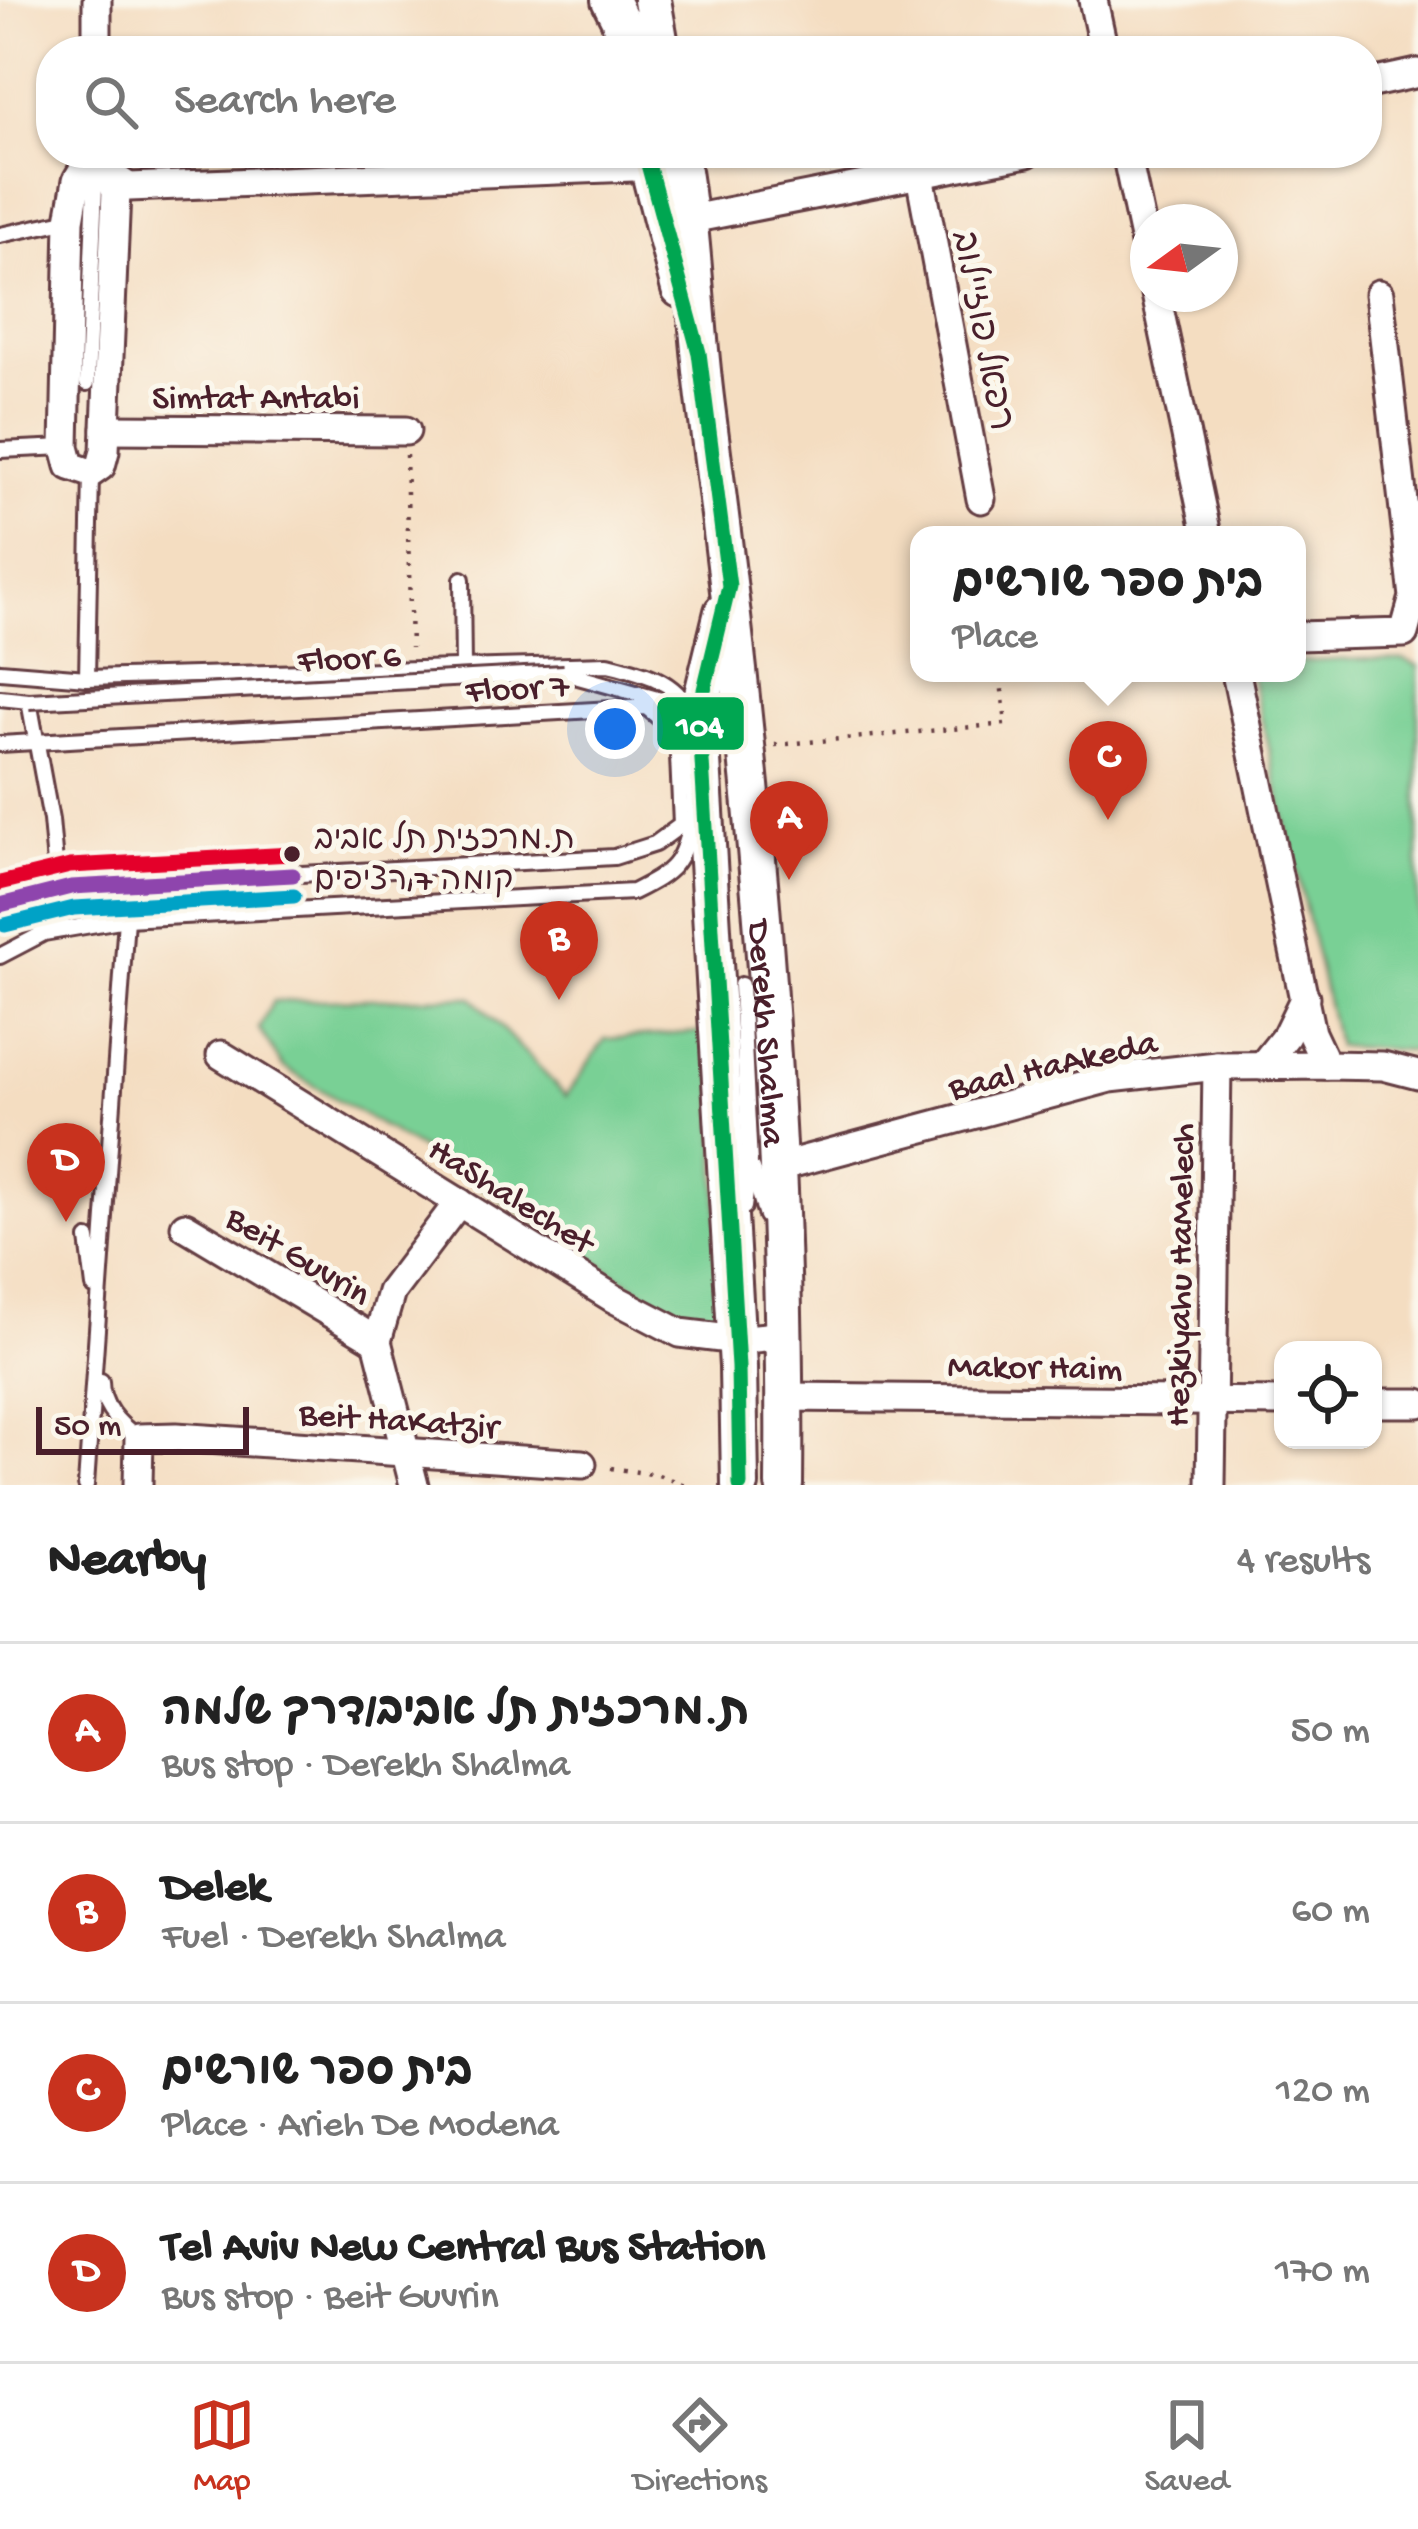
<!DOCTYPE html>
<meta charset="utf-8">
<style>
:root{--surface:#fff;--page:#f2f2f2;--text:#222;--muted:#767676;--line:#e0e0e0;--accent:#c8321e}
body{margin:0;font-family:"Gochi Hand","Playpen Sans Hebrew",sans-serif;background:var(--page);color:var(--text)}
.controls{position:absolute;right:36px;bottom:36px;display:grid;overflow:hidden;border-radius:24px;box-shadow:0 3px 9px #0004}
.controls button{width:108px;height:108px;display:grid;place-items:center;padding:0;border:0;border-bottom:3px solid var(--line);background:var(--surface);color:var(--text);font:60px sans-serif}
.compass{position:absolute;left:1130px;top:204px;width:108px;height:108px;border-radius:50%;background:var(--surface);box-shadow:0 3px 9px #0004;rotate:255deg}
.scale{position:absolute;left:36px;bottom:30px;width:213px;box-sizing:border-box;padding-left:12px;border:6px solid #4a1f2b;border-top:0;font-size:33px;line-height:42px;white-space:nowrap;color:#4a1f2b;-webkit-text-stroke:9px #fbf7ec;paint-order:stroke}
.you{position:absolute;left:615px;top:729px;width:42px;height:42px;margin:-30px;border:9px solid #fff;border-radius:50%;background:#1a73e8;box-shadow:0 0 0 18px #1a73e833}
.badge{display:grid;place-items:center;width:78px;height:78px;border-radius:50%;background:var(--accent);color:#fff;font-size:39px;font-weight:700}
.pin{position:absolute;translate:-50% -99px;filter:drop-shadow(0 3px 6px #0008)}
.pin::after{content:'';position:absolute;top:63px;width:42px;height:36px;background:inherit;clip-path:polygon(0 0,100% 0,50% 100%)}
.popup{position:absolute;left:910px;top:526px;width:396px;height:156px;box-sizing:border-box;display:grid;place-content:center;border-radius:24px;background:var(--surface);filter:drop-shadow(0 3px 9px #0005);font-size:39px;white-space:nowrap;color:var(--muted)}
.popup b{font-size:45px;color:var(--text)}
.popup::after{content:'';position:absolute;left:50%;top:100%;margin-left:-24px;border:24px solid transparent;border-top-color:var(--surface)}
.list{margin:0;padding:0;list-style:none}
h2{display:flex;justify-content:space-between;align-items:center;height:156px;margin:0;padding:0 48px;font-size:51px}
h2 small{font-size:39px;font-weight:400;color:var(--muted)}
.list li{display:grid;grid-template-columns:78px 1fr auto;gap:36px;align-items:center;box-sizing:border-box;height:180px;padding:0 48px;border-top:3px solid var(--line)}
.list b{display:block;font-size:45px;white-space:nowrap}
.list p{margin:0;font-size:39px;white-space:nowrap;color:var(--muted)}
.list em{font-size:39px;font-style:normal;color:var(--muted)}
.icon{flex:none;width:66px;height:66px;fill:none;stroke:currentColor;stroke-width:2;stroke-linecap:round;stroke-linejoin:round}
.map{position:relative;flex:none;width:1418px;height:1485px;overflow:hidden}
.search{position:absolute;background:var(--surface);box-shadow:0 3px 9px #0004;left:36px;right:36px;top:36px;height:132px;display:flex;align-items:center;gap:30px;box-sizing:border-box;padding:0 42px;border-radius:48px;color:var(--muted);font-size:45px}
.sheet{height:876px;background:var(--surface)}
nav{display:flex;justify-content:space-around;align-items:center;box-sizing:border-box;height:168px;border-top:3px solid var(--line);background:var(--surface);font-size:33px;color:var(--muted)}
nav a{display:grid;justify-items:center;gap:6px}
nav .on{color:var(--accent)}
.map>svg:first-child{display:block}
.green{fill:#79d095;stroke:#627860;stroke-width:3}
.lines{fill:none;stroke-linecap:round;stroke-linejoin:round}
.service-casing{stroke:#643c42;stroke-width:20}
.minor-casing{stroke:#643c42;stroke-width:33}
.tertiary-casing{stroke:#643c42;stroke-width:42}
.path{stroke:#643c42;stroke-width:4.5;stroke-dasharray:3 9;stroke-linecap:butt}
.service{stroke:#fff;stroke-width:14}
.minor{stroke:#fff;stroke-width:27}
.tertiary{stroke:#fff;stroke-width:36}
.service-bridge-casing{stroke:#643c42;stroke-width:20;stroke-linecap:butt}
.service-bridge{stroke:#fff;stroke-width:14}
.bus-1-casing{stroke:#fbf7ec;stroke-width:24}
.bus-2-casing{stroke:#fbf7ec;stroke-width:24}
.bus-3-casing{stroke:#fbf7ec;stroke-width:24}
.bus-4-casing{stroke:#fbf7ec;stroke-width:24}
.bus-1{stroke:#00a651;stroke-width:15}
.bus-2{stroke:#8e44ad;stroke-width:15}
.bus-3{stroke:#04a2c6;stroke-width:15}
.bus-4{stroke:#e4002b;stroke-width:15}
.bus-dot{fill:#4a1f2b;stroke:#fbf7ec;stroke-width:4.5}
.labels{text-anchor:middle;stroke-width:10;stroke-linejoin:round;paint-order:stroke}
.bus-label{font-size:33px;fill:#4a1f2b;stroke:#fbf7ec;text-anchor:start}
.street-label{font-size:36px;fill:#4a1f2b;stroke:#fbf7ec}
.line-badge{stroke:#fbf7ec;stroke-width:4.5}
.badge-label{font-size:33px;text-anchor:middle;font-weight:bold;fill:#fff}
</style>
<div class="map">
<svg width="1418" height="1485" viewBox="0 0 1418 1485">
<rect width="100%" height="100%" fill="#fbf7ec"/>
<filter id="ink" filterUnits="userSpaceOnUse"><feTurbulence type="fractalNoise" baseFrequency=".00833" numOctaves="2"/><feDisplacementMap in="SourceGraphic" scale="24" xChannelSelector="R" yChannelSelector="G"/><feConvolveMatrix kernelMatrix="1 2 1 2 8 2 1 2 1" color-interpolation-filters="sRGB"/></filter>
<filter id="wash" filterUnits="userSpaceOnUse"><feTurbulence type="fractalNoise" baseFrequency=".004" numOctaves="4" result="noise"/><feDisplacementMap in="SourceGraphic" scale="48" xChannelSelector="R" yChannelSelector="G"/><feGaussianBlur stdDeviation="2.7" result="paint"/><feColorMatrix in="noise" values="0 0 0 0 0 0 0 0 0 0 0 0 0 0 0 0 0 1.4 0 .05"/><feComposite in="paint" operator="in"/></filter>
<g filter="url(#wash)">
<rect width="100%" height="100%" fill="#f4ddc1"/>
<!-- green -->
<g class="green">
<polygon points="1363,659 1404,660 1418,666 1418,1051 1337,1046 1251,673 1297,673 1297,662"/>
<polygon points="472,997 566,1096 605,1039 714,1031 720,1321 673,1311 455,1170 283,1067 259,1029 273,1001"/>
</g>
</g>
<g filter="url(#ink)">
<g class="lines">
<!-- service casing -->
<g class="service-casing">
<g id="service">
<polyline points="0,235 70,220"/>
<polyline points="87,383 96,161"/>
<polyline points="0,450 65,447"/>
<polyline points="462,579 463,668"/>
<path d="M0,671l87,7 521,-14c33,8 66,15 83,48"/>
<polyline points="564,673 661,700 683,731"/>
<polyline points="87,678 91,473"/>
<polyline points="0,698 29,701 51,820 61,930"/>
<polyline points="0,744 646,707 677,733 681,825 655,844 614,857 117,884 71,887 0,905"/>
<path d="M0,956l44,-23 82,-14 507,-27c40,-20 50,-28 58,-73"/>
<polyline points="741,985 750,1164 744,1207"/>
<polyline points="752,1169 766,1216"/>
<polyline points="88,1239 94,1287"/>
<path d="M101,1381c0,25 18,44 38,57"/>
<polyline points="86,1485 126,919"/>
</g>
</g>
<!-- minor casing -->
<g class="minor-casing">
<g id="minor">
<polyline points="1093,0 1104,51"/>
<polyline points="97,51 97,0"/>
<polyline points="1367,84 1418,73"/>
<polyline points="93,153 77,180 70,220 65,447 70,466 91,473 101,466 105,451 116,192 100,153"/>
<polyline points="1126,153 1148,257"/>
<polyline points="920,175 981,499"/>
<polyline points="112,176 129,187 633,167 645,154"/>
<polyline points="691,219 1027,153"/>
<polyline points="1156,294 1207,535"/>
<polyline points="106,429 406,431"/>
<polyline points="1297,636 1404,633 1414,597 1379,294"/>
<polyline points="1236,673 1311,1033 1326,1065"/>
<polyline points="221,1055 613,1298 680,1333 737,1340 784,1335"/>
<polyline points="1262,1066 1286,1036 1305,997"/>
<polyline points="778,1167 1110,1078 1217,1066 1326,1065 1383,1066 1418,1075"/>
<polyline points="185,1226 377,1341"/>
<polyline points="785,1397 1283,1402"/>
<polyline points="1373,1403 1418,1403"/>
<polyline points="138,1485 139,1438 176,1437 582,1464"/>
<polyline points="414,1485 377,1341 391,1292 459,1202"/>
<polyline points="1211,1485 1217,1066"/>
</g>
</g>
<!-- tertiary casing -->
<g class="tertiary-casing">
<g id="tertiary">
<polyline points="610,0 620,20 626,51"/>
<polyline points="652,0 661,51"/>
<polyline points="645,153 680,289"/>
<path id="s1" d="M679,153c15,84 16,169 27,253 47,357 82,719 78,1079"/>
<polyline points="723,612 703,694 700,727 738,1367 740,1485"/>
</g>
</g>
<!-- path -->
<g class="path">
<polyline points="406,455 411,648"/>
<polyline points="775,745 1006,724 1000,673"/>
<polyline points="611,1468 658,1475 685,1485"/>
</g>
<!-- service -->
<use href="#service" class="service"/>
<!-- minor -->
<use href="#minor" class="minor"/>
<!-- tertiary -->
<use href="#tertiary" class="tertiary"/>
<!-- service-bridge casing -->
<g class="service-bridge-casing">
<polyline id="service-bridge" points="29,701 564,673"/>
</g>
<!-- service-bridge -->
<use href="#service-bridge" class="service-bridge"/>
<!-- bus-1 casing -->
<g class="bus-1-casing">
<polyline id="bus-1" points="645,153 699,353 729,586 703,694 700,727 738,1367 740,1485"/>
</g>
<!-- bus-2 casing -->
<g class="bus-2-casing">
<polyline id="bus-2" points="0,905 71,887 293,875"/>
</g>
<!-- bus-3 casing -->
<g class="bus-3-casing">
<polyline id="bus-3" points="5,925 74,908 294,896"/>
</g>
<!-- bus-4 casing -->
<g class="bus-4-casing">
<polyline id="bus-4" points="0,883 70,866 292,854"/>
</g>
<!-- bus-1 -->
<use href="#bus-1" class="bus-1"/>
<!-- bus-2 -->
<use href="#bus-2" class="bus-2"/>
<!-- bus-3 -->
<use href="#bus-3" class="bus-3"/>
<!-- bus-4 -->
<use href="#bus-4" class="bus-4"/>
</g>
</g>
<!-- markers -->
<circle class="bus-dot" cx="292" cy="854" r="10"/>
<g class="labels">
<!-- bus labels -->
<g class="bus-label">
<text x="314" y="848">ת.מרכזית תל אביב<tspan x="314" dy="41">קומה 7/רציפים</tspan></text>
</g>
<!-- street labels -->
<g class="street-label">
<text transform="translate(986 330) rotate(79)" y="13">רפאל פוזיילוב</text>
<text x="256" y="407">Simtat Antabi</text>
<text transform="translate(349 655) rotate(-3)" y="13">Floor 6</text>
<text transform="translate(517 685) rotate(-3)" y="13">Floor 7</text>
<text dy="13" stroke="none"><textPath href="#s1" startOffset="885">Derekh Shalma</textPath></text>
<text transform="translate(1052 1062) rotate(-13)" y="13">Baal HaAkeda</text>
<text transform="translate(513 1193) rotate(32)" y="13">HaShalechet</text>
<text transform="translate(300 1253) rotate(31)" y="13">Beit Guvrin</text>
<text transform="translate(1177 1275) rotate(-89)" y="13">Hezkiyahu HaMelech</text>
<text transform="translate(1035 1364) rotate(1)" y="13">Makor Haim</text>
<text transform="translate(399 1417) rotate(4)" y="13">Beit HaKatzir</text>
</g>
</g>
<rect class="line-badge" x="655" y="695" width="91" height="57" rx="12" fill="#00a651"/>
<g class="badge-label">
<text x="700" y="735">104</text>
</g>
</svg>
<div class="controls">
<button><svg class="icon" aria-label="locate" viewBox="0 0 24 24"><circle cx="12" cy="12" r="6"/><path d="M12 2v4M12 18v4M2 12h4M18 12h4"/></svg></button>
</div>
<svg class="compass" viewBox="-18 -18 36 36"><path d="M0-13l5 13h-10z" fill="#e53935"/><path d="M0 13l5-13h-10z" fill="#767676"/></svg>
<div class="scale">50 m</div>
<div class="you"></div>
<div class="pin badge" style="left:789px;top:880px">A</div>
<div class="pin badge" style="left:559px;top:1000px">B</div>
<div class="pin badge" style="left:1108px;top:820px">C</div>
<div class="popup"><b>בית ספר שורשים</b>Place</div>
<div class="pin badge" style="left:66px;top:1222px">D</div>
<div class="search"><svg class="icon" aria-label="search" viewBox="0 0 24 24"><circle cx="10" cy="10" r="6"/><path d="M15 15l6 6"/></svg>Search here</div>
</div>
<section class="sheet">
<h2>Nearby<small>4 results</small></h2>
<ul class="list">
<li><span class="badge">A</span><div><b>ת.מרכזית תל אביב/דרך שלמה</b><p>Bus stop · Derekh Shalma</p></div><em>50 m</em></li>
<li><span class="badge">B</span><div><b>Delek</b><p>Fuel · Derekh Shalma</p></div><em>60 m</em></li>
<li><span class="badge">C</span><div><b>בית ספר שורשים</b><p>Place · Arieh De Modena</p></div><em>120 m</em></li>
<li><span class="badge">D</span><div><b>Tel Aviv New Central Bus Station</b><p>Bus stop · Beit Guvrin</p></div><em>170 m</em></li>
</ul>
</section>
<nav>
<a class="on"><svg class="icon" aria-label="map" viewBox="0 0 24 24"><path d="M3 6l6-2 6 2 6-2v14l-6 2-6-2-6 2zM9 4v14M15 6v14"/></svg>Map</a>
<a><svg class="icon" aria-label="directions" viewBox="0 0 24 24"><path d="M12 3l9 9-9 9-9-9zM9 14v-3h6M13 9l2 2-2 2"/></svg>Directions</a>
<a><svg class="icon" aria-label="saved" viewBox="0 0 24 24"><path d="M7 4h10v16l-5-4-5 4z"/></svg>Saved</a>
</nav>
